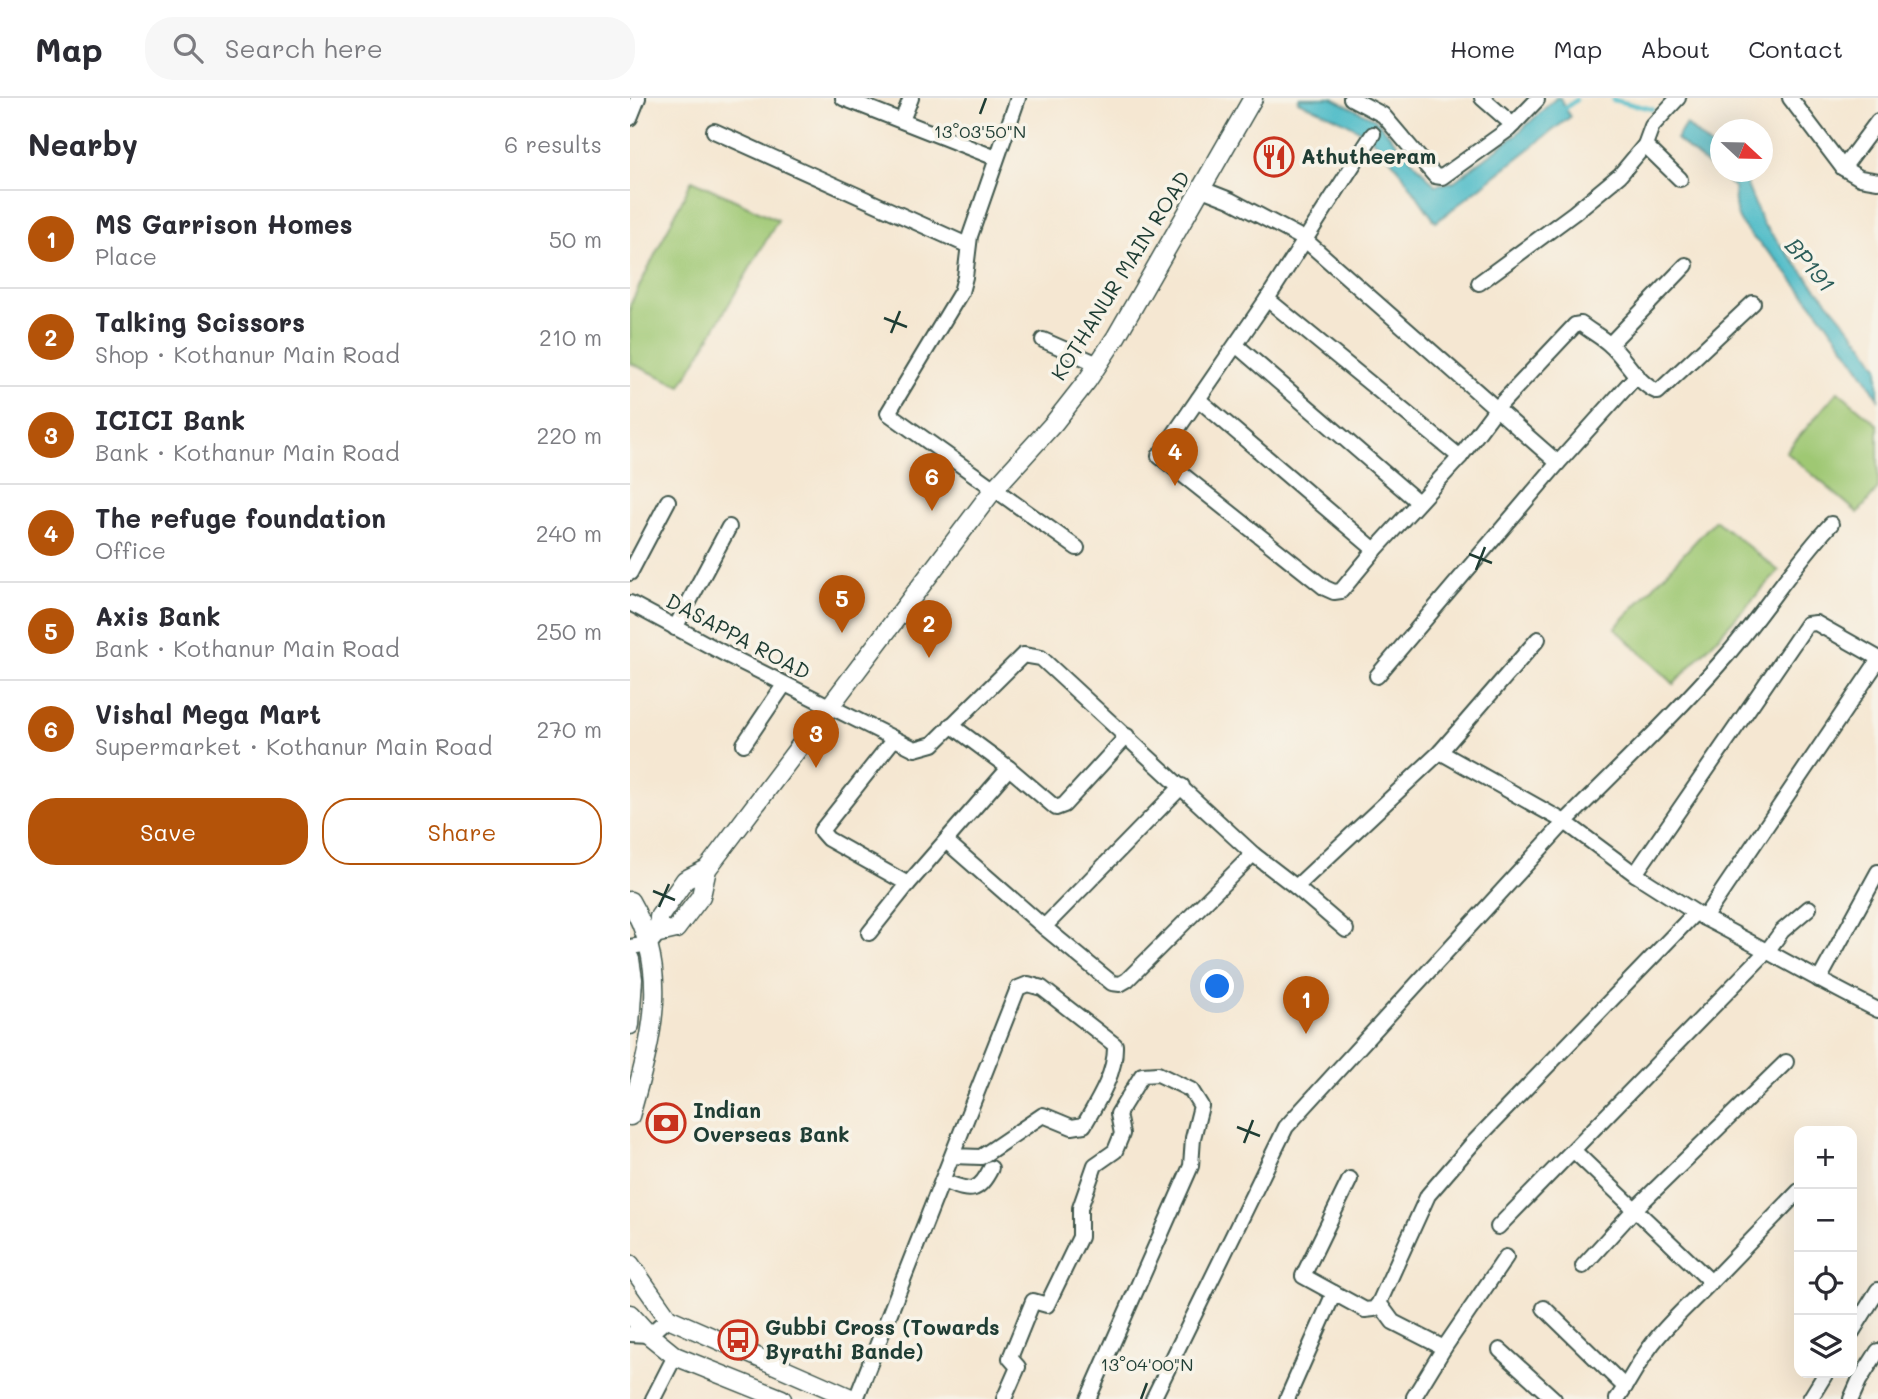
<!DOCTYPE html>
<meta charset="utf-8">
<style>
:root{--surface:#fff;--page:#f7f7f7;--text:#2b2b33;--muted:#7c7c81;--line:#e1e1e2;--accent:#b45309}
body{margin:0;font-family:Mali,sans-serif;background:var(--page);color:var(--text)}
.controls{position:absolute;right:21px;bottom:21px;display:grid;overflow:hidden;border-radius:14px;box-shadow:0 7px 28px #0002}
.controls button{width:63px;height:63px;display:grid;place-items:center;padding:0;border:0;border-bottom:2px solid var(--line);background:var(--surface);color:var(--text);font:35px sans-serif}
.compass{position:absolute;left:1080px;top:21px;width:63px;height:63px;border-radius:50%;background:var(--surface);box-shadow:0 7px 28px #0002;rotate:112deg}
.you{position:absolute;left:588px;top:889px;width:24px;height:24px;margin:-18px;border:5px solid #fff;border-radius:50%;background:#1a73e8;box-shadow:0 0 0 10px #1a73e833}
.badge{display:grid;place-items:center;width:46px;height:46px;border-radius:50%;background:var(--accent);color:#fff;font-size:23px;font-weight:700}
.pin{position:absolute;translate:-50% -58px;filter:drop-shadow(0 2px 4px #0008)}
.pin::after{content:'';position:absolute;top:37px;width:24px;height:21px;background:inherit;clip-path:polygon(0 0,100% 0,50% 100%)}
.list{margin:0;padding:0;list-style:none}
h2{display:flex;justify-content:space-between;align-items:center;height:91px;margin:0;padding:0 28px;font-size:30px}
h2 small{font-size:23px;font-weight:400;color:var(--muted)}
.list li{display:grid;grid-template-columns:46px 1fr auto;gap:21px;align-items:center;box-sizing:border-box;height:98px;padding:0 28px;border-top:2px solid var(--line)}
.list b{display:block;font-size:26px;white-space:nowrap}
.list p{margin:0;font-size:23px;white-space:nowrap;color:var(--muted)}
.list em{font-size:23px;font-style:normal;color:var(--muted)}
.actions{display:flex;gap:14px;padding:21px 28px}
.actions a{flex:1;padding:16px 0;border:2px solid var(--accent);border-radius:28px;text-align:center;font-size:24px;color:var(--accent)}
.actions .main{background:var(--accent);color:#fff}
.icon{flex:none;width:38px;height:38px;fill:none;stroke:currentColor;stroke-width:2;stroke-linecap:round;stroke-linejoin:round}
.map{position:relative;flex:none;width:1248px;height:1301px;overflow:hidden}
header{display:flex;align-items:center;gap:42px;box-sizing:border-box;height:98px;padding:0 35px;background:var(--surface);border-bottom:2px solid var(--line)}
header strong{font-size:33px}
nav{display:flex;gap:38px;margin-inline-start:auto;font-size:24px}
.search{width:490px;height:63px;background:var(--page);display:flex;align-items:center;gap:18px;box-sizing:border-box;padding:0 24px;border-radius:28px;color:var(--muted);font-size:26px}
main{display:flex}
aside{flex:1;background:var(--surface)}
.map>svg:first-child{display:block}
.green{fill:#9fc873;stroke:#5f8254;stroke-width:2}
.water{fill:#4fbcc8;stroke:#377c7e;stroke-width:2}
.lines{fill:none;stroke-linecap:round;stroke-linejoin:round}
.stream{stroke:#4fbcc8;stroke-width:4.5}
.minor-casing{stroke:#3f564c;stroke-width:18}
.major-casing{stroke:#3f564c;stroke-width:21}
.minor{stroke:#fff;stroke-width:14}
.major{stroke:#fff;stroke-width:18}
.ticks{fill:none;stroke:#1f3d34;stroke-width:2.5}
.labels{text-anchor:middle;stroke-width:7;stroke-linejoin:round;paint-order:stroke}
.poi-label{font-size:21px;font-weight:bold;fill:#1f3d34;stroke:#f7f3e8;text-anchor:start}
.street-label{font-size:21px;fill:#1f3d34;stroke:#f7f3e8}
.water-label{font-size:23px;font-style:italic;fill:#2b5d59;stroke:#f7f3e8}
.ticks-label{font-size:18px;text-anchor:middle;fill:#1f3d34;stroke:#f7f3e8;stroke-width:7;stroke-linejoin:round;paint-order:stroke}
</style>
<header>
<strong>Map</strong>
<div class="search"><svg class="icon" aria-label="search" viewBox="0 0 24 24"><circle cx="10" cy="10" r="6"/><path d="M15 15l6 6"/></svg>Search here</div>
<nav><a>Home</a><a>Map</a><a>About</a><a>Contact</a></nav>
</header>
<main>
<aside>
<h2>Nearby<small>6 results</small></h2>
<ul class="list">
<li><span class="badge">1</span><div><b>MS Garrison Homes</b><p>Place</p></div><em>50 m</em></li>
<li><span class="badge">2</span><div><b>Talking Scissors</b><p>Shop · Kothanur Main Road</p></div><em>210 m</em></li>
<li><span class="badge">3</span><div><b>ICICI Bank</b><p>Bank · Kothanur Main Road</p></div><em>220 m</em></li>
<li><span class="badge">4</span><div><b>The refuge foundation</b><p>Office</p></div><em>240 m</em></li>
<li><span class="badge">5</span><div><b>Axis Bank</b><p>Bank · Kothanur Main Road</p></div><em>250 m</em></li>
<li><span class="badge">6</span><div><b>Vishal Mega Mart</b><p>Supermarket · Kothanur Main Road</p></div><em>270 m</em></li>
</ul>
<div class="actions"><a class="main">Save</a><a>Share</a></div>
</aside>
<div class="map">
<svg width="1248" height="1301" viewBox="0 0 1248 1301">
<rect width="100%" height="100%" fill="#f7f3e8"/>
<filter id="ink" filterUnits="userSpaceOnUse"><feTurbulence type="fractalNoise" baseFrequency=".0143" numOctaves="2"/><feDisplacementMap in="SourceGraphic" scale="14" xChannelSelector="R" yChannelSelector="G"/><feConvolveMatrix kernelMatrix="1 2 1 2 8 2 1 2 1" color-interpolation-filters="sRGB"/></filter>
<filter id="wash" filterUnits="userSpaceOnUse"><feTurbulence type="fractalNoise" baseFrequency=".00686" numOctaves="4" result="noise"/><feDisplacementMap in="SourceGraphic" scale="28" xChannelSelector="R" yChannelSelector="G"/><feGaussianBlur stdDeviation="1.57" result="paint"/><feColorMatrix in="noise" values="0 0 0 0 0 0 0 0 0 0 0 0 0 0 0 0 0 1.4 0 .05"/><feComposite in="paint" operator="in"/></filter>
<g filter="url(#wash)">
<rect width="100%" height="100%" fill="#f5e7d2"/>
<!-- green -->
<g class="green">
<polygon points="62,82 148,122 51,288 0,265 0,207"/>
<polygon points="1208,293 1248,327 1248,391 1228,415 1156,354"/>
<polygon points="1085,422 1149,473 1044,586 985,530"/>
</g>
<!-- water -->
<g class="water">
<path d="M669,0h33l43,21 60,66 18,-3 64,-48 39,-36h4l10,19 -134,105c-21,-26 -36,-57 -60,-79 -22,-20 -52,-30 -78,-42z"/>
<path d="M1056,26l34,32v16h17l7,6 19,46 101,121 14,22v31c-28,-48 -64,-92 -99,-135 -13,-15 -36,-30 -42,-49 -3,-8 -2,-19 -3,-27l-58,-48z"/>
</g>
<g class="lines">
<!-- stream -->
<g class="stream">
<polyline points="983,2 1022,11"/>
<polyline points="933,12 946,2"/>
</g>
</g>
</g>
<g filter="url(#ink)">
<g class="lines">
<!-- minor casing -->
<g class="minor-casing">
<g id="minor">
<polyline points="213,0 366,60"/>
<polyline points="388,0 340,138 335,179 331,194 258,315 447,450"/>
<polyline points="721,0 753,17 805,78 812,79 879,31 907,2"/>
<polyline points="852,0 883,27"/>
<polyline points="1160,0 1213,70 1230,80 1248,83"/>
<polyline points="0,20 8,0"/>
<polyline points="272,22 281,0"/>
<polyline points="84,33 337,147"/>
<polyline points="1015,47 1050,81"/>
<polyline points="1213,70 1248,23"/>
<polyline points="572,91 600,102 674,141 928,365 747,578"/>
<polyline points="849,185 944,115 990,77 1015,47 1022,28 1048,0"/>
<polyline points="637,201 830,359"/>
<polyline points="413,242 468,266"/>
<polyline points="980,246 1056,167"/>
<polyline points="606,247 788,404"/>
<polyline points="568,301 745,452 711,493 704,494 695,490 529,358 637,201 743,36"/>
<polyline points="928,365 1007,277"/>
<path d="M745,452l85,-93 36,-48 79,-84 6,-1c9,7 20,13 28,20 17,14 28,40 49,48l95,-89"/>
<polyline points="0,475 38,403"/>
<polyline points="0,505 97,557 285,651 303,646 393,557 411,560 623,756 666,789 810,654 908,541"/>
<polyline points="45,530 99,429"/>
<path d="M1248,563l-174,257c59,30 115,63 174,92"/>
<polyline points="114,646 154,587"/>
<polyline points="379,670 426,710 434,707 497,638"/>
<polyline points="316,743 414,829 552,688"/>
<polyline points="1005,776 1177,526 1186,525 1248,560"/>
<polyline points="278,786 379,670 321,627"/>
<polyline points="666,789 716,832"/>
<path d="M1074,820l-69,-44 -70,-52c55,-55 112,-109 163,-168 36,-42 65,-89 103,-130"/>
<polyline points="414,829 482,885 490,886 497,882 623,756"/>
<polyline points="239,835 278,786 198,741 191,733 264,641"/>
<polyline points="0,849 19,846 24,841"/>
<polyline points="1189,882 1248,774"/>
<polyline points="944,1053 1081,1184 1169,1093"/>
<path d="M312,1083c26,9 35,16 49,-13"/>
<polyline points="868,1129 1138,852 1152,833 1179,810"/>
<polyline points="953,1168 1004,1112 1156,964"/>
<polyline points="704,1195 673,1178 720,1081"/>
<polyline points="749,1205 763,1224 814,1250"/>
<polyline points="914,1210 995,1289"/>
<polyline points="1222,1234 1248,1192"/>
<polyline points="0,1236 19,1237 38,1220"/>
<polyline points="870,1252 924,1301"/>
<polyline points="784,1299 814,1250 876,1159"/>
<polyline points="23,1301 45,1258"/>
<path d="M226,1301l162,-411 10,-4 14,4 73,57c1,28 -17,56 -31,80l-12,2 -29,-12 -62,42 -29,-1"/>
<polyline points="374,1301 388,1269 380,1260 403,1203 417,1207 450,1139 450,1110 465,1067 485,1053 492,1036 488,1016 512,977 528,976 561,992 571,1008 563,1040 561,1068 458,1301"/>
<polyline points="523,1301 656,1029 935,724 810,654"/>
<polyline points="657,1301 704,1195 735,1212 744,1211 749,1205 798,1097 843,1045 1064,816"/>
<path d="M987,1301c13,-18 22,-38 36,-56 17,-22 39,-41 58,-61"/>
<polyline points="1180,1301 1196,1275"/>
<polyline points="1221,1301 1229,1283 1248,1253"/>
</g>
</g>
<!-- major casing -->
<g class="major-casing">
<g id="major">
<polyline points="77,771 71,798 46,831 29,835 29,819 55,782 77,771 364,391 424,325 457,283 486,239 623,0"/>
<path d="M0,803c42,72 21,140 0,215"/>
<polyline points="0,861 3,881 0,927"/>
<polyline points="0,1166 38,1220 223,1301"/>
<polyline points="0,1216 19,1237 45,1258 152,1301"/>
</g>
</g>
<!-- minor -->
<use href="#minor" class="minor"/>
<!-- major -->
<use href="#major" class="major"/>
</g>
</g>
<!-- ticks -->
<path class="ticks" d="M350,16l6,-16M254,220l23,9M261,235l9,-22M839,456l23,9M846,472l9,-23M23,793l22,9M29,809l10,-23M607,1029l23,9M614,1045l9,-23M511,1301l6,-16"/>
<!-- icons -->
<defs>
<g id="restaurant-ring" transform="scale(2.0125)"><circle r="9.5" fill="#f7f3e8" stroke="#c8321e" stroke-width="1.5"/><path d="M-5-6h1v4h1v-4h1v4h1v-4h1v5L-1.5 .5V6h-2V.5L-5-1ZM5-6V6H3V1.5H1.5Q1.5-4 5-6Z" fill="#c8321e"/></g>
<g id="bank-ring" transform="scale(2.0125)"><circle r="9.5" fill="#f7f3e8" stroke="#c8321e" stroke-width="1.5"/><path d="M-6-4H6V4H-6ZM0-2.3a2.3 2.3 0 1 0 0 4.6a2.3 2.3 0 1 0 0-4.6Z" fill="#c8321e"/></g>
<g id="bus-ring" transform="scale(2.0125)"><circle r="9.5" fill="#f7f3e8" stroke="#c8321e" stroke-width="1.5"/><path d="M-5-6H5V4H4V6H2V4H-2V6H-4V4H-5ZM-3.5-4V0h7V-4ZM-3.5 1.2v1.5H-2V1.2ZM2 1.2v1.5H3.5V1.2Z" fill="#c8321e"/></g>
</defs>
<g fill-rule="evenodd">
<use href="#restaurant-ring" x="644" y="59"/>
<use href="#bank-ring" x="36" y="1025"/>
<use href="#bus-ring" x="108" y="1242"/>
</g>
<g class="labels">
<!-- poi labels -->
<g class="poi-label">
<text x="671" y="66">Athutheeram</text>
<text x="63" y="1020">Indian<tspan x="63" dy="24">Overseas Bank</tspan></text>
<text x="135" y="1237">Gubbi Cross (Towards<tspan x="135" dy="24">Byrathi Bande)</tspan></text>
</g>
<!-- street labels -->
<g class="street-label">
<text transform="translate(491 178) rotate(-58)" y="7">KOTHANUR MAIN ROAD</text>
<text transform="translate(108 539) rotate(28)" y="7">DASAPPA ROAD</text>
</g>
<!-- water labels -->
<g class="water-label">
<text transform="translate(1180 167) rotate(50)" y="8">BP191</text>
</g>
</g>
<g class="ticks-label">
<text x="350" y="40">13°03'50"N</text>
<text x="517" y="1273">13°04'00"N</text>
</g>
</svg>
<div class="controls">
<button>+</button>
<button>−</button>
<button><svg class="icon" aria-label="locate" viewBox="0 0 24 24"><circle cx="12" cy="12" r="6"/><path d="M12 2v4M12 18v4M2 12h4M18 12h4"/></svg></button>
<button><svg class="icon" aria-label="layers" viewBox="0 0 24 24"><path d="M12 4l9 5-9 5-9-5zM3 14l9 5 9-5"/></svg></button>
</div>
<svg class="compass" viewBox="-18 -18 36 36"><path d="M0-13l5 13h-10z" fill="#e53935"/><path d="M0 13l5-13h-10z" fill="#7c7c81"/></svg>
<div class="you"></div>
<div class="pin badge" style="left:676px;top:936px">1</div>
<div class="pin badge" style="left:299px;top:560px">2</div>
<div class="pin badge" style="left:186px;top:670px">3</div>
<div class="pin badge" style="left:545px;top:388px">4</div>
<div class="pin badge" style="left:212px;top:535px">5</div>
<div class="pin badge" style="left:302px;top:413px">6</div>
</div>
</main>
